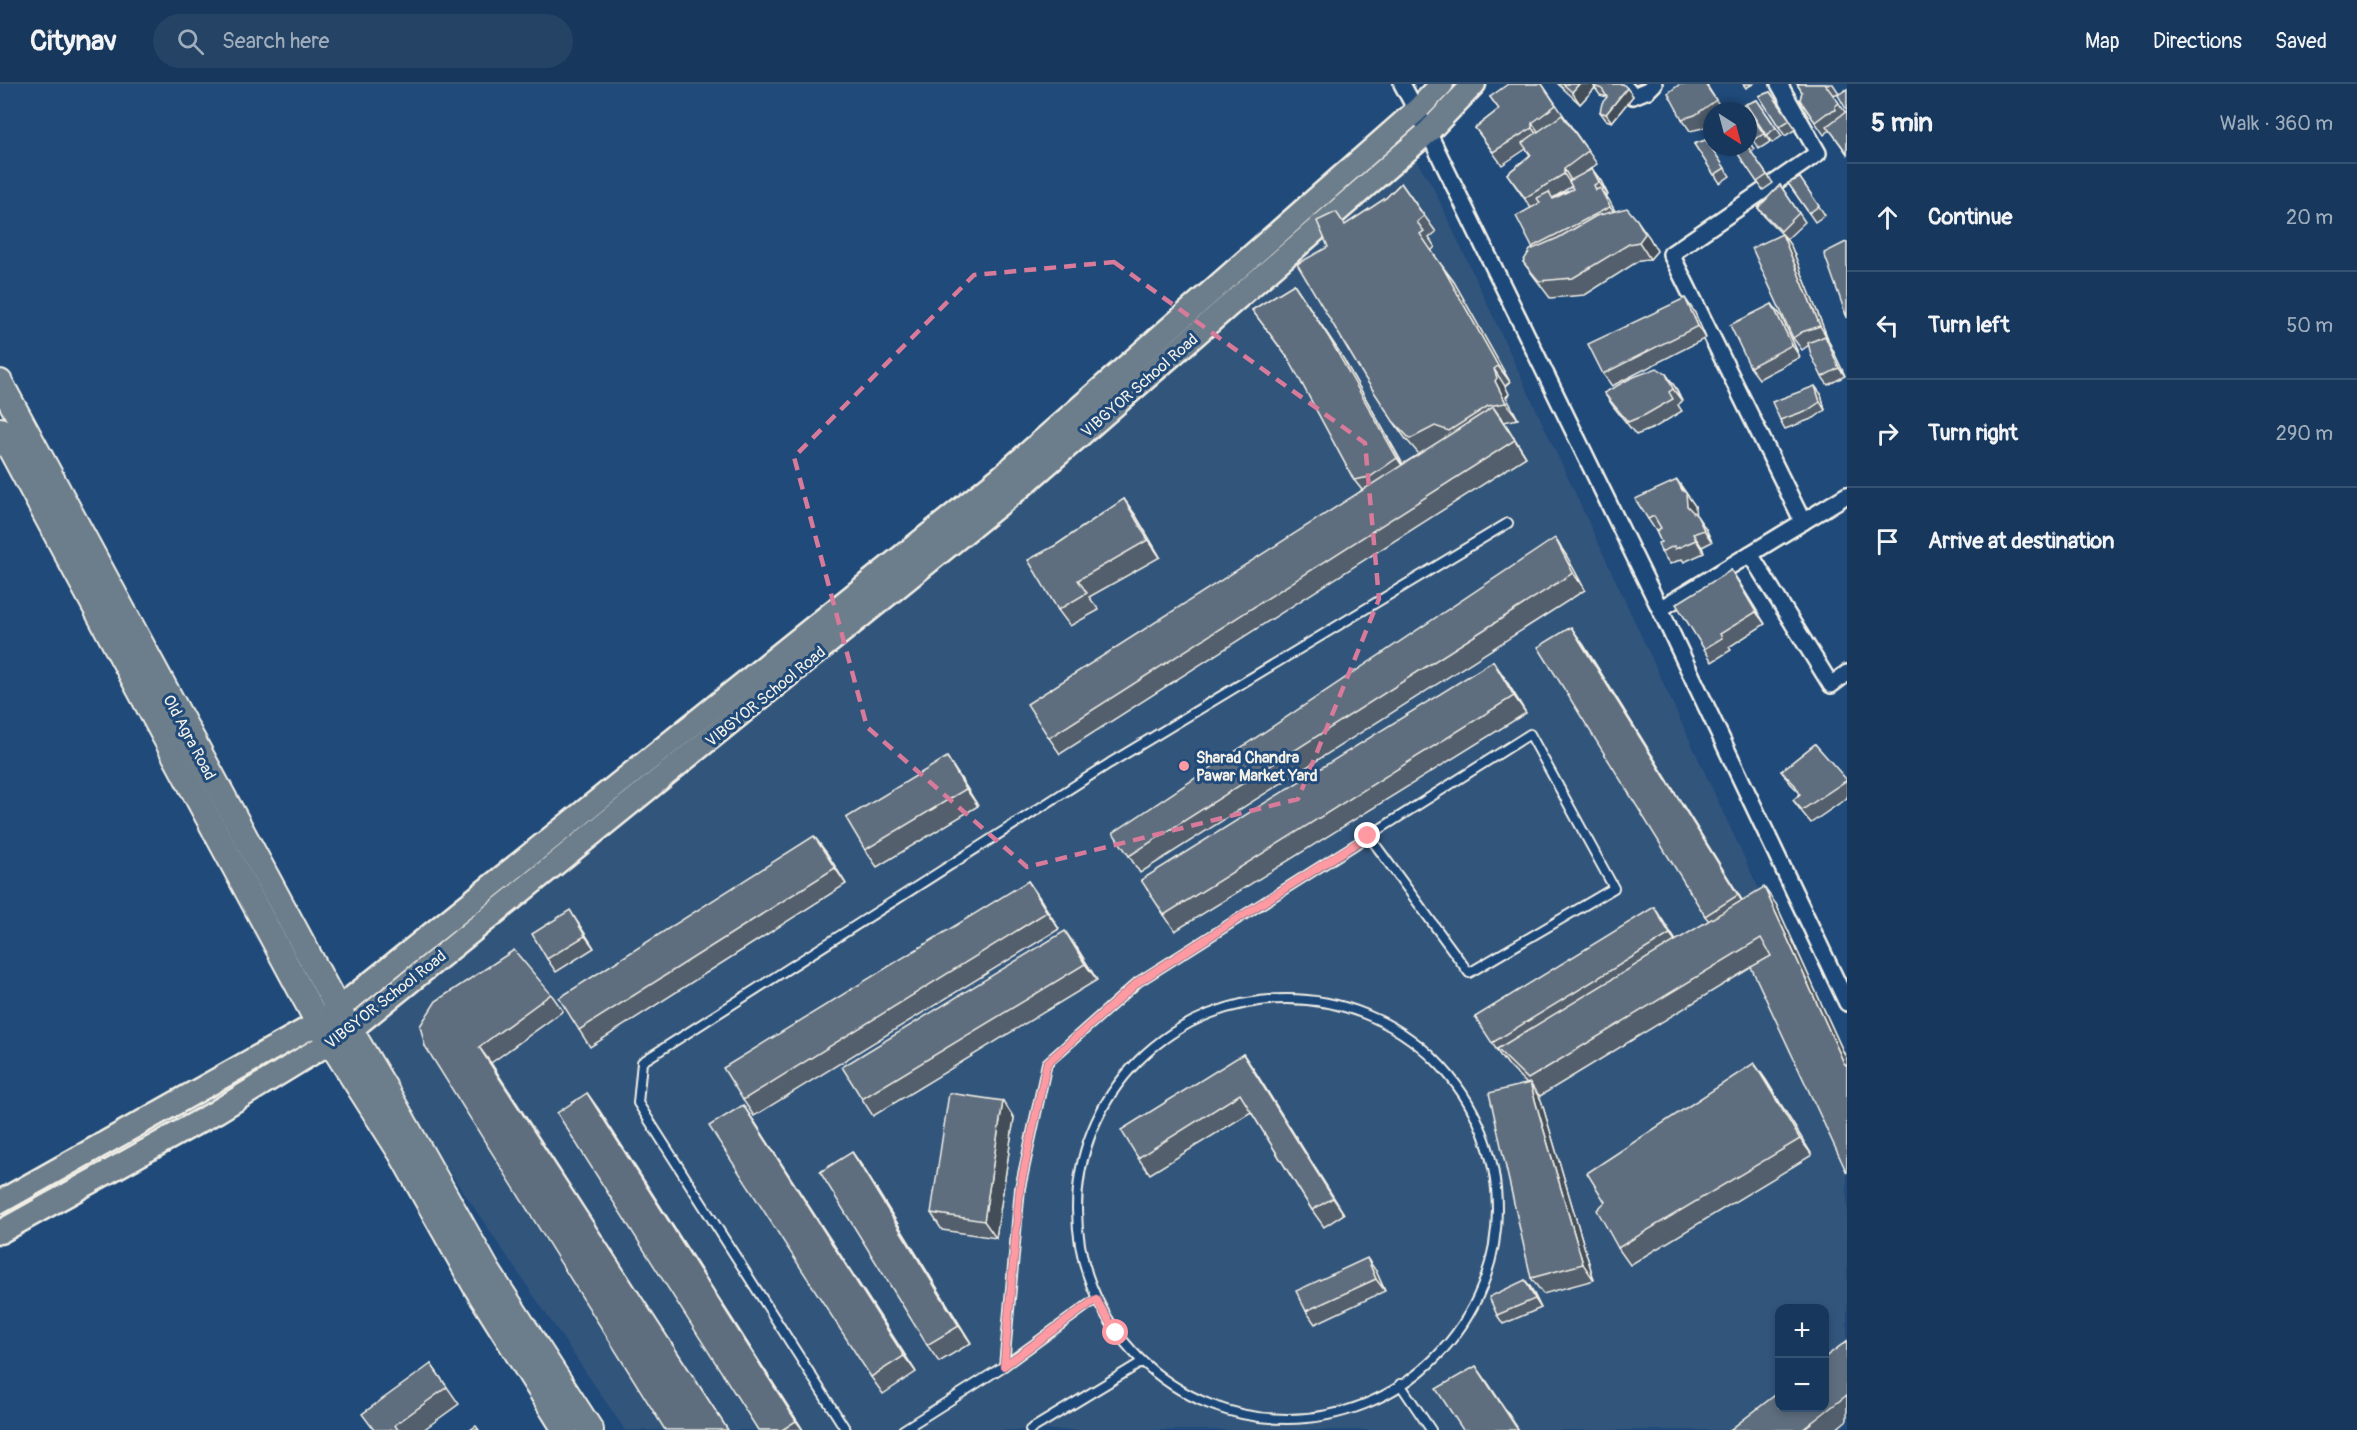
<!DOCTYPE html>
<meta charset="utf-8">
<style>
:root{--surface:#17385c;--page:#244365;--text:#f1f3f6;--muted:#9eacbb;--line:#365272}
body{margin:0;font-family:Pangolin,sans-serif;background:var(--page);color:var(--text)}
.controls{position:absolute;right:18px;bottom:18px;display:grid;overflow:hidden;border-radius:12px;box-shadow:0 3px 9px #0003}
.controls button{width:54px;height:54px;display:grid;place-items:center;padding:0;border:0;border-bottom:2px solid var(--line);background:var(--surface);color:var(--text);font:30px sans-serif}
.compass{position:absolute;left:1703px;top:18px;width:54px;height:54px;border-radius:50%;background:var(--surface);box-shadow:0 3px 9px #0003;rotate:144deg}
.stop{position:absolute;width:18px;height:18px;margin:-14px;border:4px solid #ff9aa2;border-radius:50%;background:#fff}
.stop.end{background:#ff9aa2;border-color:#fff;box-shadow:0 2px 6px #0008}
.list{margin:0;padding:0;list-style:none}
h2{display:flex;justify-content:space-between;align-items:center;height:78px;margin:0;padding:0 24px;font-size:26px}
h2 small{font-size:20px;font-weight:400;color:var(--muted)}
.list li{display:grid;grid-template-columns:39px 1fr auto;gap:18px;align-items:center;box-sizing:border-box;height:108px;padding:0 24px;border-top:2px solid var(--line)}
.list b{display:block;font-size:22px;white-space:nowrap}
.list em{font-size:20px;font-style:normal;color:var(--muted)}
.icon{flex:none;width:33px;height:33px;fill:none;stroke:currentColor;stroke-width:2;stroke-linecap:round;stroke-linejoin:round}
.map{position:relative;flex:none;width:1847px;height:1346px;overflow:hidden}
header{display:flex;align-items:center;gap:36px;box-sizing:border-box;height:84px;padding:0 30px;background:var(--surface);border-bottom:2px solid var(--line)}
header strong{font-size:28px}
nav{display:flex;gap:33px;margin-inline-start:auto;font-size:21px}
.search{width:420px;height:54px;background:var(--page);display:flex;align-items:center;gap:15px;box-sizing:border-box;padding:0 21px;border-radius:33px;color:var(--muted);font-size:22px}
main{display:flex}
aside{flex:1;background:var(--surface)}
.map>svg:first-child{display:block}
.built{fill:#32557c;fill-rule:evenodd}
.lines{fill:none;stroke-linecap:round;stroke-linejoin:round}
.service-casing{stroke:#f4f1e8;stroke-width:12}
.minor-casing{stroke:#f4f1e8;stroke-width:20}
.primary-casing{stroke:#f4f1e8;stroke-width:27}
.trunk-casing{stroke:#f4f1e8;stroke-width:28}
.service{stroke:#1f4a7a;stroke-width:8}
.minor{stroke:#1f4a7a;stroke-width:15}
.primary{stroke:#6c7d8b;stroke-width:22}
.trunk{stroke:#6c7d8b;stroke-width:24}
.wall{fill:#525f6d;stroke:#f4f1e8;stroke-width:1.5;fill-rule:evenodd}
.shaded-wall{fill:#424d59;stroke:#f4f1e8;stroke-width:1.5}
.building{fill:#5f6e7f;stroke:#f4f1e8;stroke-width:1.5}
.route{stroke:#ff9aa2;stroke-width:8}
.marked{fill:none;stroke:#d87a9a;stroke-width:4.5;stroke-dasharray:12 8;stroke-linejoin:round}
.poi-dot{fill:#ff9aa2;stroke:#1f4a7a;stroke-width:2}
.labels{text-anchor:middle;stroke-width:6;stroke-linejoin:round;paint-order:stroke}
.street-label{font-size:16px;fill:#f4f1e8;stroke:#1f4a7a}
.poi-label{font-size:16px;font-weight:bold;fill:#f4f1e8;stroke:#1f4a7a;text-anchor:start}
</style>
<header>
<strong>Citynav</strong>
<div class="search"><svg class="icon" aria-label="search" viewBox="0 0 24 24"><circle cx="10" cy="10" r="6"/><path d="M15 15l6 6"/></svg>Search here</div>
<nav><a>Map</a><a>Directions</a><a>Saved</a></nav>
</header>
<main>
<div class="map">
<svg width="1847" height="1346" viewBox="0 0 1847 1346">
<rect width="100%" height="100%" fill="#1f4a7a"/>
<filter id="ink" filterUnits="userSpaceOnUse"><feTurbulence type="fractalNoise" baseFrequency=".0167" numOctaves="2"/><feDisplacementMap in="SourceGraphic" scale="12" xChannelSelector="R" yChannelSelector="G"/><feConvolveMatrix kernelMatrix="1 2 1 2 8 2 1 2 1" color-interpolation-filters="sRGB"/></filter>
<g filter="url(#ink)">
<!-- built -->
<path class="built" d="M1412,70l20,31 415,894v327l-33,24h-1189l-252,-371 -3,-21 2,-19zM1780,1224h44v100h-44z"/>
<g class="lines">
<!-- service casing -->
<g class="service-casing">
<g id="service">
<circle cx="1287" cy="1125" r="210"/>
<polyline points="1004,1282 1020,1104 1047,979 1138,898 1530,650 1614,804 1469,889 1369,752"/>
<polyline points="1400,1300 1431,1346"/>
<polyline points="846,1346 638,1019 642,978 1110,679 1508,439"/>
<polyline points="903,1346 1004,1282 1096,1215"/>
<polyline points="1030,1346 1142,1278"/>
</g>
</g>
<!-- minor casing -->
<g class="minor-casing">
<g id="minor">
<polyline points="1402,0 1428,48 1660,525"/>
<polyline points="1622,0 1633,12 1648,6 1654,0"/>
<polyline points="1779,0 1818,69 1671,170 1803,438"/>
<polyline points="1847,411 1660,525 1847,919"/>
<polyline points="1750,470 1831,601 1847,589"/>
</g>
</g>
<!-- primary casing -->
<g class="primary-casing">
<g id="primary">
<polyline points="0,1118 318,939 338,925 1001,393 1417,26 1442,0"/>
<polyline points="0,1148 216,1028 350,946 1022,402 1428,48 1474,0"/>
</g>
</g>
<!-- trunk casing -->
<g class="trunk-casing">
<g id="trunk">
<polyline points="0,298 338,925 385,1004 488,1187 591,1346"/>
<polyline points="0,346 318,939 400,1068 475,1202 565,1346"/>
</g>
</g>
<!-- service -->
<use href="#service" class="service"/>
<!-- minor -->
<use href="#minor" class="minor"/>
<!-- primary -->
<use href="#primary" class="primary"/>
<!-- trunk -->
<use href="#trunk" class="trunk"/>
</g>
<!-- wall -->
<g class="wall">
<path d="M1542,0l55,80 -14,10 9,-5 9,12 7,14 -2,1 9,15 34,26 8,14 -7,8 -10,1 -55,35 -35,3 -27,-36 10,-14 -1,-1 -1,-39 -24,-34 23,-19 -4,-6 -24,16 -27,-37 24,-19 -9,-12zM1572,102l1,3 -20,9z"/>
<polygon points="1558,0 1623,0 1633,12 1612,38 1606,36 1600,28 1607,13 1600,11 1595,4 1580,20"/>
<polygon points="1706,0 1723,27 1712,27 1712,38 1703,44 1690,47 1682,35"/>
<polygon points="1743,0 1753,0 1746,4"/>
<polygon points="1797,0 1833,0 1839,9 1833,11 1845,28 1847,27 1847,70 1830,46 1824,51 1800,16 1802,8"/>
<polygon points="1770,8 1796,45 1785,52 1759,12"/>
<polygon points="1757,16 1782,52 1772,59 1746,20"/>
<polygon points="1744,21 1770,58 1759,65 1748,49"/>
<polygon points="1706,56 1730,92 1720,99 1694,60"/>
<polygon points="1748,56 1754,65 1751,68 1773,99 1763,106 1736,67 1739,66 1738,63 1748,63"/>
<polygon points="1800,94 1825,131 1815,138 1788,99"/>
<polygon points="1401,99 1436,148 1429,154 1435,163 1431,167 1454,198 1510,298 1505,302 1509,310 1506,313 1518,335 1504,338 1526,373 1060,670 1049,654 1362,406 1354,396 1290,277 1252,226 1294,200 1340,269 1403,380 1419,370 1405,354 1393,337 1328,163 1345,141 1386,114"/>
<polygon points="1780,101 1805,138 1787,155 1783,151 1791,162 1828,255 1827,255 1830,260 1845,292 1828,301 1822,293 1809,261 1802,266 1793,254 1782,150 1764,132 1758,124"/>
<polygon points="1772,220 1781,232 1800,273 1759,295 1750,283"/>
<polygon points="1694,227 1706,254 1612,302 1603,290"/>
<polygon points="1666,290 1675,303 1682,317 1678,321 1682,327 1654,344 1636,351 1613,322 1604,309"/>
<polygon points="1821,310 1825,326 1814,334 1785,345 1780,336"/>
<polygon points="1677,396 1695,422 1695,430 1706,445 1712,458 1702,463 1704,469 1684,478 1682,475 1670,480 1661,468 1661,458 1656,447 1648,435"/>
<polygon points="1124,415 1136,432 1160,473 1089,513 1099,526 1070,542 1058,526 1056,461"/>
<polygon points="1566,471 1585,506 1140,789 1129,772"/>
<polygon points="1731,486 1739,498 1765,540 1729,563 1731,566 1712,578 1704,565"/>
<polygon points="1583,560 1742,816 1776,820 1847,976 1752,883 1540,1012 1536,1008 1541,1016 1594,1196 1543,1210 1531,1194 1527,1000 1509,982 1504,975 1503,976 1492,959 1654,823 1676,857 1709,837 1705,832"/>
<polygon points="1493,577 1504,593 1526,629 1175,847 1164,831"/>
<polygon points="1815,660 1847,697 1847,714 1811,739 1802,728 1793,716 1800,710 1800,709 1790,699 1781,687"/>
<polygon points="958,690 978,722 877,783 865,766"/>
<polygon points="826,768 846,800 590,963 579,946"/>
<polygon points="1028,797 1039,813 1059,845 754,1032 743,1016"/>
<polygon points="578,839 594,864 556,888 547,875"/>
<polygon points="1077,864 1097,896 873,1032 862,1015"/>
<polygon points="551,910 563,927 491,979 425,962"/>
<polygon points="1243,970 1254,986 1344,1130 1324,1143 1312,1126 1251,1028 1150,1090 1138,1074"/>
<polygon points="1754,979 1766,996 1812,1071 1630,1181 1618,1164"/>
<polygon points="587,1009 599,1026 803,1346 758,1346"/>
<polygon points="1014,1034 996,1154 942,1146 931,1129"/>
<polygon points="754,1037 916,1288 883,1310 871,1293"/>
<polygon points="852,1068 864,1085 971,1259 939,1278 927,1261"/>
<polygon points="1376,1187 1385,1207 1315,1240 1306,1227"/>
<polygon points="1525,1196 1531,1204 1541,1224 1503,1240 1497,1231"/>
<polygon points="1847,1257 1847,1336 1835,1346 1730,1346"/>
<polygon points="431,1280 459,1320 423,1346 374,1346"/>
</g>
<!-- shaded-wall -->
<g class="shaded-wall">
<polygon points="1579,0 1598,0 1594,2 1595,4 1580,20 1572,8"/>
<polygon points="1627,4 1633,12 1612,38 1606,30"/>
<polygon points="1532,39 1541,51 1541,56 1532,44"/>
<polygon points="1564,85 1572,98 1572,102 1564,90"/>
<polygon points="1592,85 1601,97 1608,111 1599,98"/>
<polygon points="1600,104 1609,116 1619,135 1610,123"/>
<polygon points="1637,136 1649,153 1657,167 1650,175 1639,158"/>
<polygon points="1782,150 1791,162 1828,255 1820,242"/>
<polygon points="1442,182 1454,198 1510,298 1498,282"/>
<polygon points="1294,200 1340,269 1408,390 1397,374"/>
<polygon points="1685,214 1694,227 1706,254 1698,242"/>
<polygon points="1772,220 1781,232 1800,273 1792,261"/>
<polygon points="1825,252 1830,260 1845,292 1839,284"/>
<polygon points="1494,285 1505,302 1509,310 1506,313 1518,335 1506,319 1495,297"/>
<polygon points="1666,290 1675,303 1682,317 1673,305"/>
<polygon points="1815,302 1821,310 1825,326 1820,318"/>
<polygon points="1493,323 1505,339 1526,373 1515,356"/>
<polygon points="1677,396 1695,422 1696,435 1687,422 1682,406"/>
<polygon points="1124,415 1136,432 1160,473 1148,456"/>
<polygon points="1697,432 1706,445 1712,458 1704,446"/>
<polygon points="1693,450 1702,463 1704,469 1696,456"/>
<polygon points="1555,454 1566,471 1585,506 1573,489"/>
<polygon points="1731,486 1739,498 1765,540 1756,528"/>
<polygon points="1571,543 1583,560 1749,828 1738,811"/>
<polygon points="1493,577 1504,593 1526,629 1514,612"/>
<polygon points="947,673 958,690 978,722 966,705"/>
<polygon points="814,752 826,768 846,800 835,784"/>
<polygon points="1028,797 1039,813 1059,845 1047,828"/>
<polygon points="1764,803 1776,820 1847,976 1847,983 1844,979"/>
<polygon points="1654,823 1665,840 1682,866 1670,850"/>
<polygon points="570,826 578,839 594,864 585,852"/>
<polygon points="1065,847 1077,864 1097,896 1085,880"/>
<polygon points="479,963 491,979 728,1346"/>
<polygon points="1243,970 1254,986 1344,1130 1333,1114"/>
<polygon points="1754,979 1766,996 1812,1071 1800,1055"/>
<polygon points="1530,999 1541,1016 1594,1196 1583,1180"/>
<polygon points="587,1009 599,1026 803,1346 796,1337"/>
<polygon points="1003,1017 1014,1034 996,1154 984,1137"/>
<polygon points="743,1021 754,1037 916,1288 904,1272"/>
<polygon points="852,1068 864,1085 971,1259 959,1242"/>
<polygon points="1367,1174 1376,1187 1385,1207 1376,1195"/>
<polygon points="1525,1196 1531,1204 1541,1224 1535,1215"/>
<polygon points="1476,1282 1488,1299 1519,1346 1518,1346"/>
</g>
<!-- building -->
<g class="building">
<polygon points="1508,0 1542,0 1556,21 1532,39 1532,44 1493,68 1475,44 1499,25 1490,13"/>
<polygon points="1563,0 1579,0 1572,8"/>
<polygon points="1596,0 1623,0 1627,4 1606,30 1600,28 1602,19 1607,13 1602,5 1594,2"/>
<polygon points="1680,0 1705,0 1716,16 1695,31 1682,35 1668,9"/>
<polygon points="1797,0 1825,0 1839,19 1835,22 1836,26 1827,29 1815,38 1800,16 1802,8"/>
<polygon points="1847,5 1847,25 1846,25 1838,11"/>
<polygon points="1770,8 1790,36 1779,43 1759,12"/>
<polygon points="1757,16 1776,44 1766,51 1746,20"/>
<polygon points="1744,21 1764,50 1753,56 1748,49 1748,27 1733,27 1733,26"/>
<polygon points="1847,27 1847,69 1827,42"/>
<polygon points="1562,31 1588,67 1564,85 1564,90 1525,114 1507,90 1531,71 1522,59"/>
<polygon points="1706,56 1725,84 1714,91 1694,60"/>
<polygon points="1748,63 1767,91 1757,98 1736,67"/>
<polygon points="1592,85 1599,98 1594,101 1596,106 1600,104 1610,123 1532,163 1516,132 1540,119 1537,114 1549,108 1553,115 1573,105 1569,97"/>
<polygon points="1800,94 1819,122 1809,129 1788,99"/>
<polygon points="1401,99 1424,132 1417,138 1424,147 1420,150 1442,182 1498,282 1494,285 1497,294 1495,297 1506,319 1488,322 1449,347 1435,342 1410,355 1393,337 1365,294 1297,180 1328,163 1317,137 1336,128 1345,141 1386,114"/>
<polygon points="1780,101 1799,129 1781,147 1758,124"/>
<polygon points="1627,124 1637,136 1645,150 1639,158 1629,160 1573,194 1539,197 1523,178 1530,166 1558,154 1596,132"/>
<polygon points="1782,150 1820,242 1802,248 1793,254 1752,164"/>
<polygon points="1847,158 1847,234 1824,169 1844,159"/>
<polygon points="1294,200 1328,252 1397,374 1370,393 1354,396 1288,274 1252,226"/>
<polygon points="1685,214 1698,242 1603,290 1588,260"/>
<polygon points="1772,220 1792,261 1750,283 1730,241"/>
<polygon points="1825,252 1839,284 1822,293 1811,271 1808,259"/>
<polygon points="1657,284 1666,290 1673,305 1669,308 1673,315 1645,331 1628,338 1604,309 1631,294"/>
<polygon points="1815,302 1820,318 1808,326 1780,336 1772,318"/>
<polygon points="1493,323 1515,356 1049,654 1027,620"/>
<polygon points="1677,396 1682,406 1686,409 1687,422 1697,432 1704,446 1693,450 1696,456 1675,465 1674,462 1661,468 1658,459 1661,458 1656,447 1661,444 1654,432 1648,435 1635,415"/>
<polygon points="1124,415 1148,456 1078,496 1087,509 1058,526 1028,476 1056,461"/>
<polygon points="1555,454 1573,489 1129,772 1113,749"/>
<polygon points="1731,486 1756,528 1720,550 1722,554 1704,565 1676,520"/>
<polygon points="1571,543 1738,811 1705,832 1538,563"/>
<polygon points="1493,577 1514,612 1164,831 1141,796"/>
<polygon points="1815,660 1847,696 1802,726 1793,716 1800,710 1795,701 1781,687"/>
<polygon points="947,673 966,705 865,766 846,734"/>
<polygon points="814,752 835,784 579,946 559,914"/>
<polygon points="1028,797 1047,828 743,1016 723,984"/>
<polygon points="1764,803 1844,979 1847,982 1847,1089 1751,883 1771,872 1761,854 1528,995 1497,965"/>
<polygon points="1654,823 1670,850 1492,959 1475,933"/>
<polygon points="570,826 585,852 547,875 532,850"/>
<polygon points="1065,847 1085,880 862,1015 842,983"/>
<polygon points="514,866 551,910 479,963 728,1346 665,1346 425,962 420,942 436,917"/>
<polygon points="1243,970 1333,1114 1312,1126 1240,1010 1138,1074 1121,1046"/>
<polygon points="1754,979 1800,1055 1618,1164 1597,1126 1605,1118 1587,1089"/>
<polygon points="1530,999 1583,1180 1531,1194 1489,1009"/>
<polygon points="587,1009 796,1337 782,1346 758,1346 557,1029"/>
<polygon points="949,1009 1003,1017 984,1137 931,1129"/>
<polygon points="743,1021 904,1272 871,1293 709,1042"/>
<polygon points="852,1068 959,1242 927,1261 820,1088"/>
<polygon points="1367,1174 1376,1195 1306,1227 1296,1207"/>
<polygon points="1525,1196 1535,1215 1497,1231 1489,1213"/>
<polygon points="1847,1257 1847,1311 1802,1346 1730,1346 1779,1308 1779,1323 1824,1323 1824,1274"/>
<polygon points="431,1280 447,1303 395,1341 398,1346 374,1346 362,1330"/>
<polygon points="1476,1282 1518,1346 1463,1346 1436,1305"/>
<polygon points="476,1342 479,1346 470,1346"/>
</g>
</g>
<g class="lines" filter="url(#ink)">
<!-- route -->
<polyline class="route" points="1116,1249 1096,1215 1004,1282 1020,1104 1047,979 1138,898 1368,752"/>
</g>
<!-- marked area -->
<path class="marked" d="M1114,178l251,181 14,156 -81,200 -271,68 -160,-140 -73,-270 180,-182z"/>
<!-- markers -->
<circle class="poi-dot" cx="1184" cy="682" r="6"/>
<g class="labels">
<!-- street labels -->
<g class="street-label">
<text transform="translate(1139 301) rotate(-41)" y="6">VIBGYOR School Road</text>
<text transform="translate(765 612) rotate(-39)" y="6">VIBGYOR School Road</text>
<text transform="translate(190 653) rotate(62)" y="6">Old Agra Road</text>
<text transform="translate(385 915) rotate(-38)" y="6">VIBGYOR School Road</text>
</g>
<!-- poi labels -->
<g class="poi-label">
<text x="1196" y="679">Sharad Chandra<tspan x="1196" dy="18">Pawar Market Yard</tspan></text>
</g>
</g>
</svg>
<div class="controls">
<button>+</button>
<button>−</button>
</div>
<svg class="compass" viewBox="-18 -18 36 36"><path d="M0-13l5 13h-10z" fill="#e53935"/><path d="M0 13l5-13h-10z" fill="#9eacbb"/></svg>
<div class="stop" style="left:1116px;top:1249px"></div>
<div class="stop end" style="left:1368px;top:752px"></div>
</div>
<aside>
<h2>5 min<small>Walk · 360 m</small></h2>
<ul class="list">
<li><svg class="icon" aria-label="ahead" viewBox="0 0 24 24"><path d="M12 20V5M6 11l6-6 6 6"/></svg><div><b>Continue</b></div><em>20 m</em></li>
<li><svg class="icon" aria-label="left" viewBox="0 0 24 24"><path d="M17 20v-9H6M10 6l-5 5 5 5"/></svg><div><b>Turn left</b></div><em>50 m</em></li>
<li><svg class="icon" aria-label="right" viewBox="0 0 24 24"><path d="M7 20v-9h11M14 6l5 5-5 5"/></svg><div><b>Turn right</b></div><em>290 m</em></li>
<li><svg class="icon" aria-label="arrive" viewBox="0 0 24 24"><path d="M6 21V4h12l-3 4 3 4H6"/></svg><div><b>Arrive at destination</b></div></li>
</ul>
</aside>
</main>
